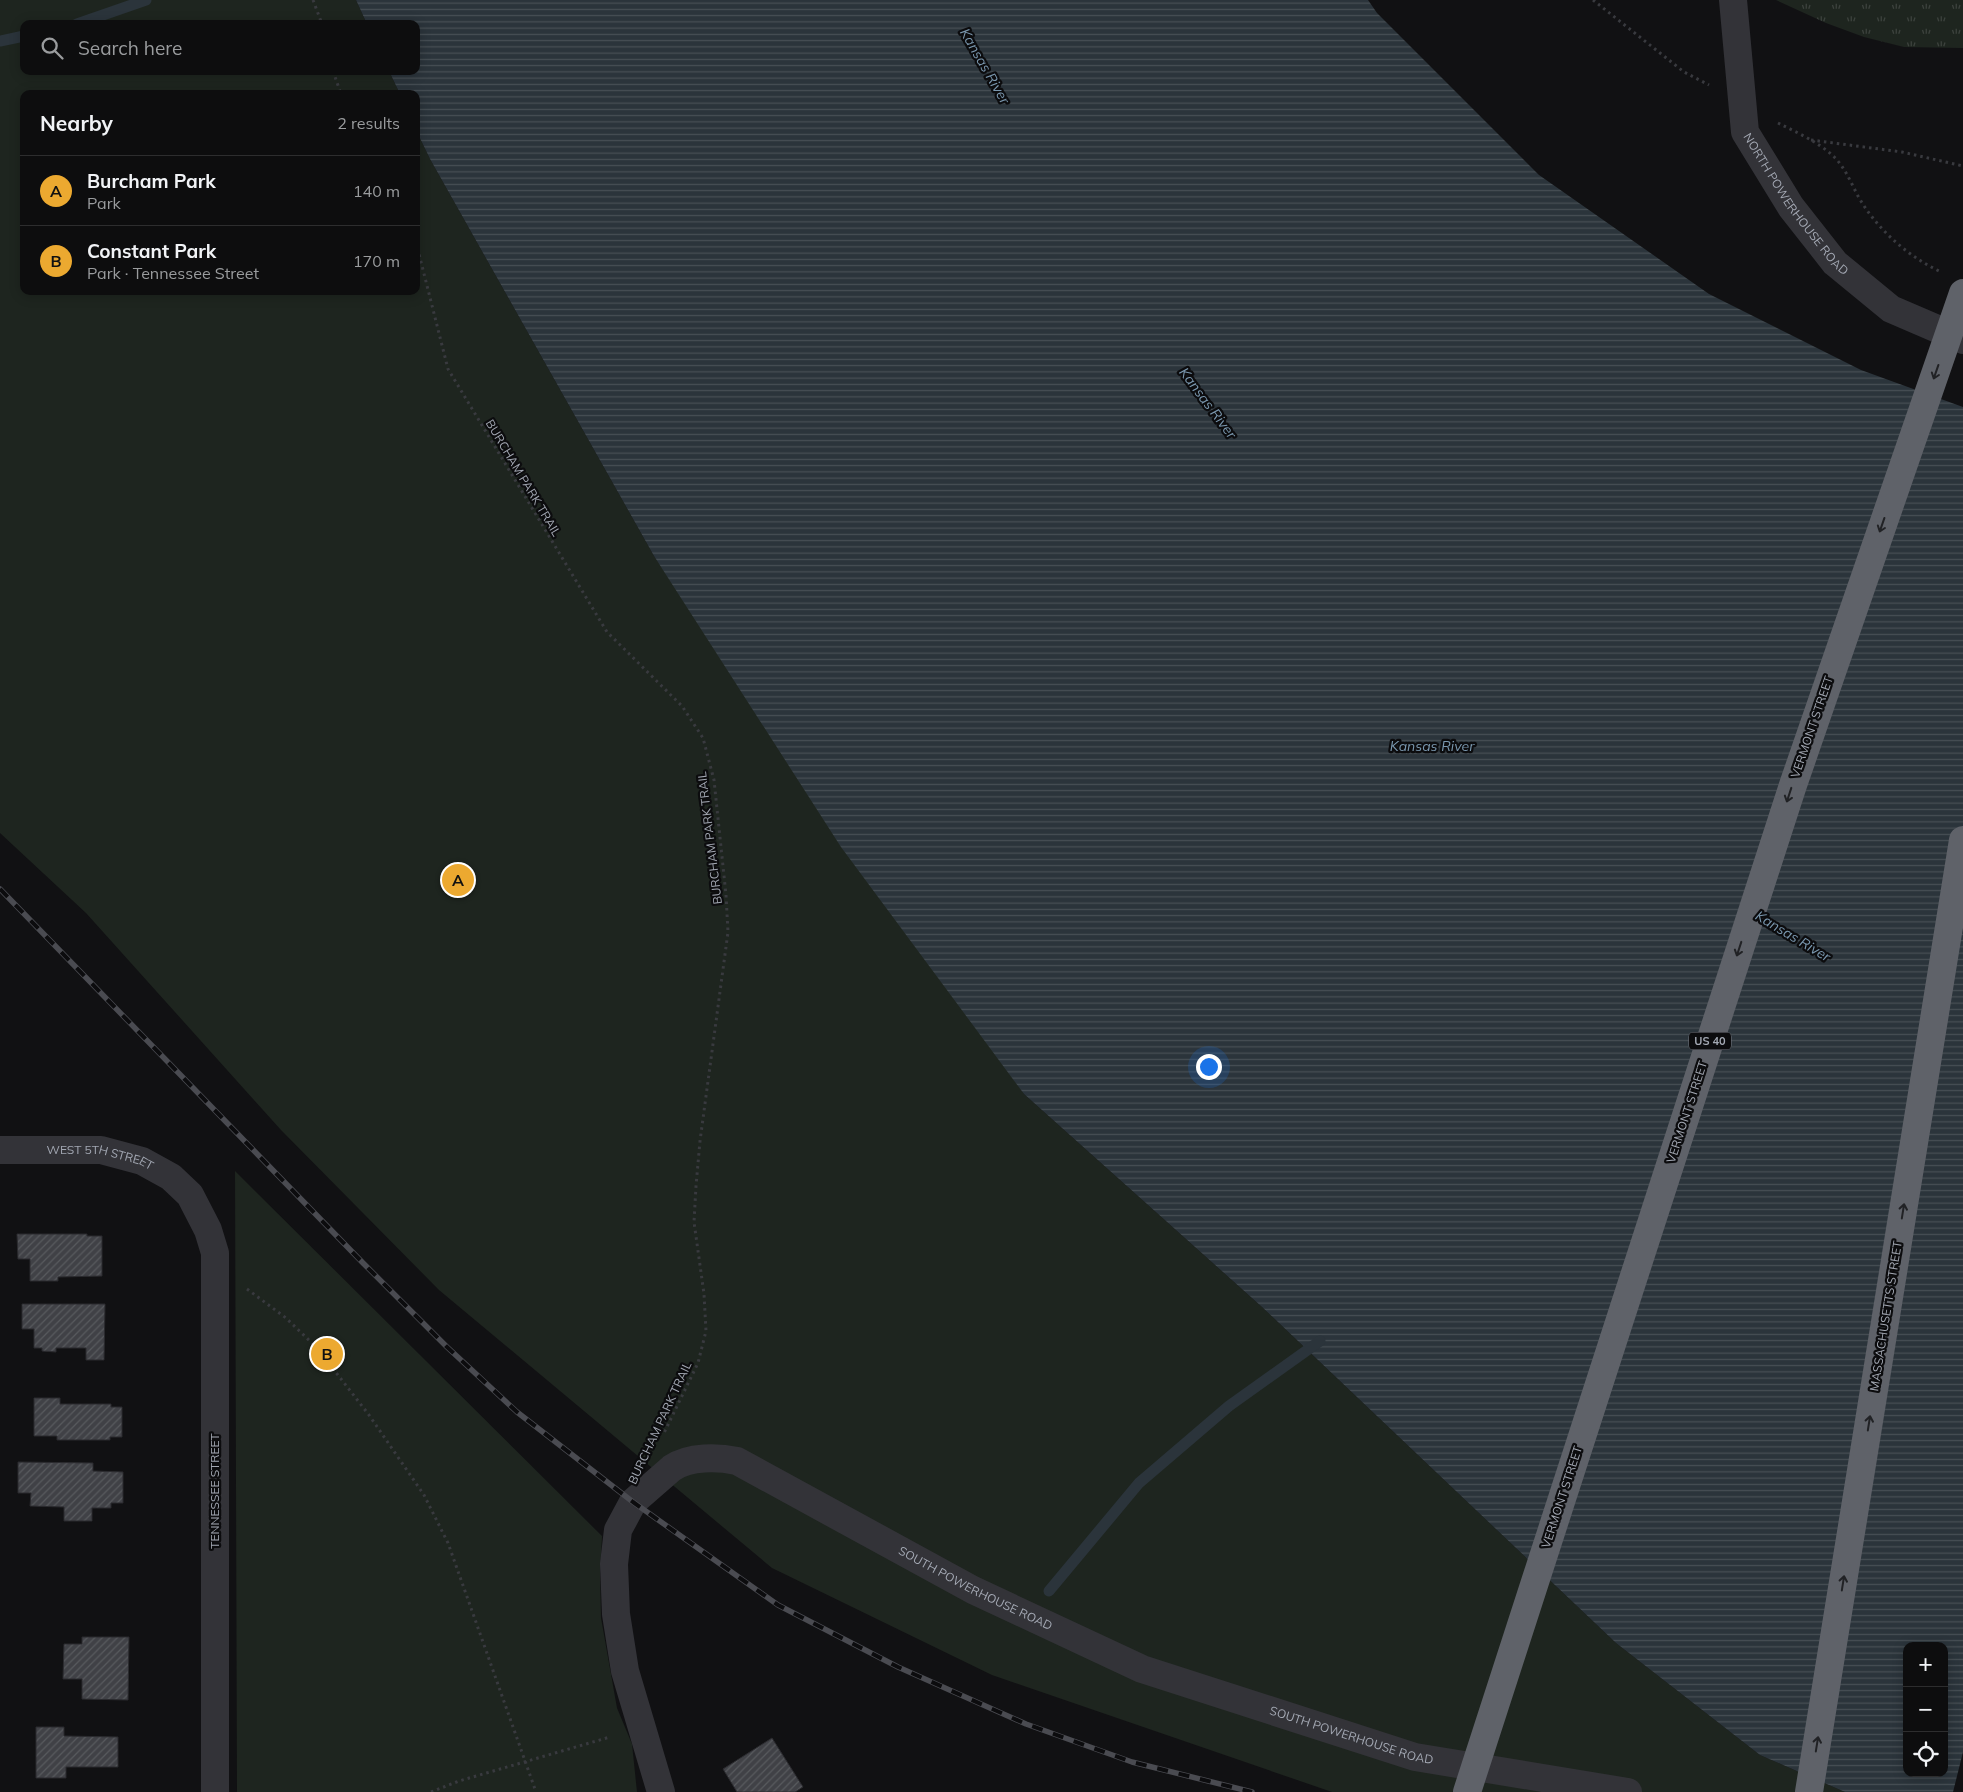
<!DOCTYPE html>
<meta charset="utf-8">
<style>
:root{--surface:#0d0d0e;--page:#161617;--text:#f1f3f6;--muted:#9a9c9e;--line:#2d2d2e;--accent:#eca930}
body{margin:0;font-family:Mulish,sans-serif;background:var(--page);color:var(--text)}
.controls{position:absolute;right:15px;bottom:15px;display:grid;overflow:hidden;border-radius:10px;box-shadow:0 2px 12px #0003}
.controls button{width:45px;height:45px;display:grid;place-items:center;padding:0;border:0;border-bottom:1px solid var(--line);background:var(--surface);color:var(--text);font:25px sans-serif}
.you{position:absolute;left:1208px;top:1066px;width:18px;height:18px;margin:-12px;border:4px solid #fff;border-radius:50%;background:#1a73e8;box-shadow:0 0 0 8px #1a73e833}
.badge{display:grid;place-items:center;width:32px;height:32px;border-radius:50%;background:var(--accent);color:#111;font-size:16px;font-weight:700}
.pin{position:absolute;translate:-50% -50%;border:2px solid #fff;box-shadow:0 1px 5px #0006}
.list{margin:0;padding:0;list-style:none}
h2{display:flex;justify-content:space-between;align-items:center;height:65px;margin:0;padding:0 20px;font-size:21px}
h2 small{font-size:16px;font-weight:400;color:var(--muted)}
.list li{display:grid;grid-template-columns:32px 1fr auto;gap:15px;align-items:center;box-sizing:border-box;height:70px;padding:0 20px;border-top:1px solid var(--line)}
.list b{display:block;font-size:19px;white-space:nowrap}
.list p{margin:0;font-size:16px;white-space:nowrap;color:var(--muted)}
.list em{font-size:16px;font-style:normal;color:var(--muted)}
.icon{flex:none;width:28px;height:28px;fill:none;stroke:currentColor;stroke-width:2;stroke-linecap:round;stroke-linejoin:round}
.map{position:relative;flex:none;width:1963px;height:1792px;overflow:hidden}
.search{position:absolute;background:var(--surface);box-shadow:0 2px 12px #0003;left:20px;top:20px;width:400px;height:55px;display:flex;align-items:center;gap:12px;box-sizing:border-box;padding:0 18px;border-radius:10px;color:var(--muted);font-size:19px}
.panel{position:absolute;background:var(--surface);box-shadow:0 2px 12px #0003;left:20px;top:90px;width:400px;height:205px;border-radius:10px}
.map>svg:first-child{display:block}
.grass{fill:url(#grass-tufts)}
.park{fill:#1e251f}
.water{fill:url(#water-rules);fill-rule:evenodd}
.lines{fill:none;stroke-linecap:round;stroke-linejoin:round}
.stream{stroke:#2b343b;stroke-width:11}
.building{fill:url(#building-hatch);stroke:#2b2b2f}
.path{stroke:#393a3f;stroke-width:3;stroke-dasharray:2.5 4;stroke-linecap:butt}
.minor{stroke:#333338;stroke-width:28}
.highway{stroke:#5f6269;stroke-width:28}
.rail-casing{stroke:#4a4b51;stroke-width:5.5}
.rail{stroke:#0c0c0e;stroke-width:4;stroke-dasharray:11;stroke-linecap:butt}
.highway-bridge{stroke:#5f6269;stroke-width:28}
.oneway{stroke:#212225}
.labels{text-anchor:middle;stroke-width:4.5;stroke-linejoin:round;paint-order:stroke}
.shield{fill:#0c0c0e;stroke:#767982;stroke-width:1}
.shield-label{font-size:11px;font-weight:bold;fill:#a3a8b3}
.street-label{font-size:12px;fill:#a3a8b3;stroke:#0c0c0e}
.water-label{font-size:14px;font-style:italic;fill:#7a97ae;stroke:#0c0c0e}
</style>
<div class="map">
<svg width="1963" height="1792" viewBox="0 0 1963 1792">
<defs>
<pattern id="grass-tufts" width="24" height="20" patternUnits="userSpaceOnUse" patternTransform="scale(1.25)"><rect width="24" height="20" fill="#1e251f"/><path d="M3 7l-1-3M5 7V3M7 7l1-3M15 17l-1-3M17 17v-4M19 17l1-3" fill="none" stroke="#3c423d"/></pattern>
<pattern id="water-rules" width="6" height="5" patternUnits="userSpaceOnUse" patternTransform="scale(1.25)"><rect width="6" height="5" fill="#2b343b"/><path d="M0 2.5h6" fill="none" stroke="#474f55"/></pattern>
<pattern id="building-hatch" width="6" height="6" patternUnits="userSpaceOnUse" patternTransform="scale(1.25)"><rect width="6" height="6" fill="#404146"/><path d="M-1 1l2-2M0 6l6-6M5 7l2-2" fill="none" stroke="#585a5e"/></pattern>
</defs>
<rect width="100%" height="100%" fill="#111113"/>
<!-- grass -->
<polygon class="grass" points="1776,0 1963,0 1963,48 1904,47 1864,37 1826,23"/>
<!-- park -->
<g class="park">
<polygon points="0,0 356,0 367,24 24,24 24,71 389,71 400,94 24,94 24,291 416,291 416,130 430,159 654,556 1024,1094 1262,1307 1616,1643 1760,1755 1845,1792 1332,1792 992,1675 772,1568 439,1290 281,1130 86,913 0,833"/>
<polygon points="235,1171 602,1536 600,1573 601,1618 617,1708 632,1744 637,1792 237,1792"/>
</g>
<!-- water -->
<path class="water" d="M356,0h1012l9,13 162,162 170,119 152,76 102,37v1345l-10,40h-108l-85,-37 -144,-112 -354,-336 -238,-213 -183,-247 -187,-291 -224,-397 -14,-29v-36h-16l-11,-23h27v-47h-49zM1907,1646h37v127h-37z"/>
<g class="lines">
<!-- stream -->
<g class="stream">
<polyline points="77,24 146,0"/>
<polyline points="0,41 24,36"/>
<polyline points="1049,1591 1139,1483 1229,1406 1320,1341"/>
</g>
</g>
<!-- building -->
<g class="building">
<polygon points="17,1234 87,1234 87,1236 102,1236 102,1276 58,1277 58,1281 30,1281 30,1259 18,1259"/>
<polygon points="22,1304 105,1304 104,1360 86,1360 86,1348 56,1348 56,1352 42,1351 42,1348 34,1348 34,1329 22,1329"/>
<polygon points="34,1398 60,1398 60,1404 111,1404 111,1407 122,1407 122,1437 110,1437 110,1440 57,1440 57,1436 34,1436"/>
<polygon points="18,1462 93,1463 93,1471 123,1472 123,1503 111,1503 111,1508 92,1508 92,1521 64,1521 64,1507 30,1506 31,1493 18,1493"/>
<polygon points="82,1637 129,1637 128,1700 82,1699 82,1679 63,1679 64,1644 82,1644"/>
<polygon points="36,1727 64,1727 64,1736 118,1737 118,1767 66,1767 66,1778 36,1778"/>
<polygon points="772,1738 803,1787 795,1792 737,1792 723,1769"/>
</g>
<g class="lines">
<!-- path -->
<g class="path">
<polyline points="313,0 322,24"/>
<polyline points="1593,0 1684,72 1709,85"/>
<polyline points="333,71 341,94"/>
<path d="M1778,123c18,9 38,18 53,31 13,11 19,27 27,42 18,32 48,59 81,75"/>
<polyline points="1811,140 1902,152 1963,166"/>
<polyline points="416,242 448,369 607,632 682,706 703,738 714,780 726,895 728,932 700,1141 696,1186 694,1222 704,1294 706,1331 698,1363 663,1435"/>
<polyline points="247,1289 286,1318 317,1348 369,1415 424,1495 448,1543 536,1792"/>
<polyline points="431,1792 459,1781 610,1737"/>
</g>
<!-- minor -->
<g class="minor">
<path id="s1" d="M1733,0l12,132 46,75 44,56 56,46 72,31"/>
<path id="s2" d="M0,1150h101l41,11 29,16 19,18 18,35 7,23v539"/>
<path id="s3" d="M661,1792l-36,-121 -9,-57 -2,-50 4,-34 15,-28 39,-34c18,-12 46,-11 65,-7l236,129 169,79 273,88 213,35"/>
</g>
<!-- highway -->
<polyline class="highway" points="1809,1792 1963,840"/>
<!-- rail casing -->
<g class="rail-casing">
<polyline id="rail" points="0,889 363,1263 447,1347 517,1412 633,1502 778,1605 898,1667 1026,1724 1132,1762 1252,1792"/>
</g>
<!-- rail -->
<use href="#rail" class="rail"/>
<!-- highway-bridge -->
<polyline class="highway-bridge" points="1467,1792 1793,785 1963,293"/>
</g>
<!-- one-way arrows -->
<defs><path id="oneway-shaft" d="M-6 0H5M1.5-3L5.5 0L1.5 3" fill="none" stroke-width="1.6" stroke-linecap="round" stroke-linejoin="round" transform="scale(1.25)"/></defs>
<g class="oneway">
<use href="#oneway-shaft" transform="translate(1936 372) rotate(109)"/>
<use href="#oneway-shaft" transform="translate(1882 525) rotate(109)"/>
<use href="#oneway-shaft" transform="translate(1789 795) rotate(108)"/>
<use href="#oneway-shaft" transform="translate(1739 949) rotate(108)"/>
<use href="#oneway-shaft" transform="translate(1903 1211) rotate(-81)"/>
<use href="#oneway-shaft" transform="translate(1869 1423) rotate(-81)"/>
<use href="#oneway-shaft" transform="translate(1843 1583) rotate(-81)"/>
<use href="#oneway-shaft" transform="translate(1817 1744) rotate(-81)"/>
</g>
<g class="labels">
<!-- shield labels -->
<rect class="shield" x="1689" y="1032.5" width="42" height="17" rx="4"/>
<g class="shield-label">
<text x="1710" y="1045">US 40</text>
</g>
<!-- street labels -->
<g class="street-label">
<text dy="4" stroke="none"><textPath href="#s1" startOffset="221">NORTH POWERHOUSE ROAD</textPath></text>
<text transform="translate(523 478) rotate(59)" y="4">BURCHAM PARK TRAIL</text>
<text transform="translate(1812 727) rotate(-71)" y="4">VERMONT STREET</text>
<text transform="translate(710 838) rotate(-97)" y="4">BURCHAM PARK TRAIL</text>
<text transform="translate(1687 1112) rotate(-72)" y="4">VERMONT STREET</text>
<text dy="4" stroke="none"><textPath href="#s2" startOffset="101">WEST 5TH STREET</textPath></text>
<text transform="translate(1886 1316) rotate(-81)" y="4">MASSACHUSETTS STREET</text>
<text transform="translate(660 1423) rotate(-65)" y="4">BURCHAM PARK TRAIL</text>
<text transform="translate(215 1491) rotate(-90)" y="4">TENNESSEE STREET</text>
<text transform="translate(1562 1497) rotate(-72)" y="4">VERMONT STREET</text>
<text dy="4" stroke="none"><textPath href="#s3" startOffset="689">SOUTH POWERHOUSE ROAD</textPath></text>
<text dy="4" stroke="none"><textPath href="#s3" startOffset="1094">SOUTH POWERHOUSE ROAD</textPath></text>
</g>
<!-- water labels -->
<g class="water-label">
<text transform="translate(985 66) rotate(60)" y="5">Kansas River</text>
<text transform="translate(1208 403) rotate(53)" y="5">Kansas River</text>
<text x="1432" y="751">Kansas River</text>
<text transform="translate(1793 936) rotate(31)" y="5">Kansas River</text>
</g>
</g>
</svg>
<div class="controls">
<button>+</button>
<button>−</button>
<button><svg class="icon" aria-label="locate" viewBox="0 0 24 24"><circle cx="12" cy="12" r="6"/><path d="M12 2v4M12 18v4M2 12h4M18 12h4"/></svg></button>
</div>
<div class="you"></div>
<div class="pin badge" style="left:458px;top:880px">A</div>
<div class="pin badge" style="left:327px;top:1354px">B</div>
<div class="search"><svg class="icon" aria-label="search" viewBox="0 0 24 24"><circle cx="10" cy="10" r="6"/><path d="M15 15l6 6"/></svg>Search here</div>
<section class="panel">
<h2>Nearby<small>2 results</small></h2>
<ul class="list">
<li><span class="badge">A</span><div><b>Burcham Park</b><p>Park</p></div><em>140 m</em></li>
<li><span class="badge">B</span><div><b>Constant Park</b><p>Park · Tennessee Street</p></div><em>170 m</em></li>
</ul>
</section>
</div>
